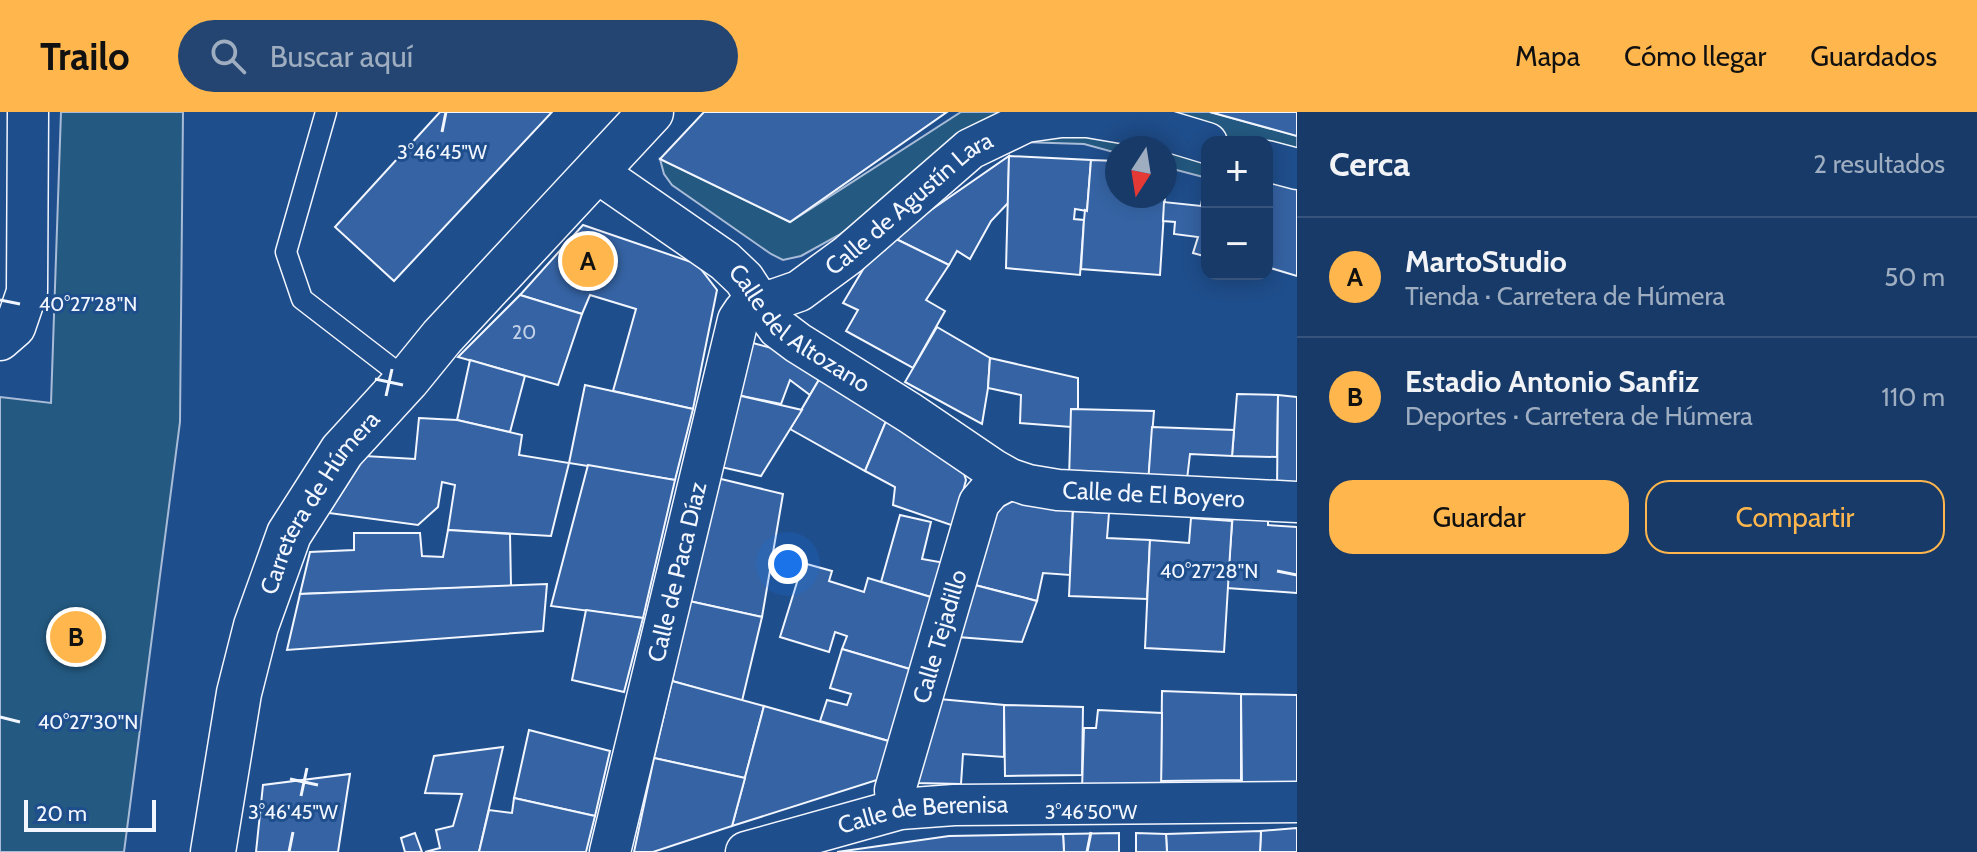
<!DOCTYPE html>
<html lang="es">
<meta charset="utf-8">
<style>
:root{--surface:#173a69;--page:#244571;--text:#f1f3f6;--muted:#9eadc0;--line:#36547d;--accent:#ffb74d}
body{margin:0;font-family:Cabin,sans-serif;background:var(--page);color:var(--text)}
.controls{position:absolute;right:24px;top:24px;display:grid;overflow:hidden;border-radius:16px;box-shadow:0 4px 20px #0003}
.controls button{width:72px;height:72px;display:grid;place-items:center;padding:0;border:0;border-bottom:2px solid var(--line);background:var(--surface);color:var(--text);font:40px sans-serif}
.compass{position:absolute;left:1105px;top:24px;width:72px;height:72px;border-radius:50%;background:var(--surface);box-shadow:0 4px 20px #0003;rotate:192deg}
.scale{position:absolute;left:24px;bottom:20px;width:132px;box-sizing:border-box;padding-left:8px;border:4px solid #f2f6ff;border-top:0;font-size:22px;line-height:28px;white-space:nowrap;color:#f2f6ff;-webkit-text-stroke:6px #1f4e8c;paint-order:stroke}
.you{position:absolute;left:788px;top:452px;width:28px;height:28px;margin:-20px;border:6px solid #fff;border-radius:50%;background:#1a73e8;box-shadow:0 0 0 12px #1a73e833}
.badge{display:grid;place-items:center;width:52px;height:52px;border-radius:50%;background:var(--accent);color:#111;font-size:26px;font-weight:700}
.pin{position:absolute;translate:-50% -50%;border:4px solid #fff;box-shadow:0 2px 8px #0006}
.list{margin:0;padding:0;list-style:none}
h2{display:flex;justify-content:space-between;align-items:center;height:104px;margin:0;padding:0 32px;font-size:34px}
h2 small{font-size:26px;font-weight:400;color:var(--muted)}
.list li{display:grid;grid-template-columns:52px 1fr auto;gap:24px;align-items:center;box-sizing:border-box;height:120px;padding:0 32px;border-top:2px solid var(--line)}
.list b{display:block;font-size:30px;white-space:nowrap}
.list p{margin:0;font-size:26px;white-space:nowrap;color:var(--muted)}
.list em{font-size:26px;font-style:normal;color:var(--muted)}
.actions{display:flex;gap:16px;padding:24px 32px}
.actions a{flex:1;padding:18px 0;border:2px solid var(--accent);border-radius:24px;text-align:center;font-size:28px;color:var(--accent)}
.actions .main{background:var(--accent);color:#111}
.icon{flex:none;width:44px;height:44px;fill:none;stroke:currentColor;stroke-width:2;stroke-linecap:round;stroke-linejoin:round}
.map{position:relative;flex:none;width:1297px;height:740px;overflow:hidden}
header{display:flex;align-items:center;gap:48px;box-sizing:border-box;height:112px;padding:0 40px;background:var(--accent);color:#111}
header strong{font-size:38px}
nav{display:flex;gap:44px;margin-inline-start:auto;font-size:28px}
.search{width:560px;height:72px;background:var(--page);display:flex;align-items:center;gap:20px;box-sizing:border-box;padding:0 28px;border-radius:44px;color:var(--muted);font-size:30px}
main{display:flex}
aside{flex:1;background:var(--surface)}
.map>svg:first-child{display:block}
.green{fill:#245a82;stroke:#a8bbd7;stroke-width:2}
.building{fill:#3563a3;stroke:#f2f6ff;stroke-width:2}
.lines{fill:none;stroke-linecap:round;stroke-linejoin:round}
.lane-casing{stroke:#f2f6ff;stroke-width:23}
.street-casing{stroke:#f2f6ff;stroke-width:43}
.secondary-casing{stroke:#f2f6ff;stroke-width:47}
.lane{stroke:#1f4e8c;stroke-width:20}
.street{stroke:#1f4e8c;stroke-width:40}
.secondary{stroke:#1f4e8c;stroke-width:44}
.ticks{fill:none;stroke:#f2f6ff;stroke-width:3}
.labels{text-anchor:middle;stroke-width:6;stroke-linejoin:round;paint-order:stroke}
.number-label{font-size:20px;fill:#c3d1e8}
.street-label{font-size:24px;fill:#f2f6ff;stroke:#1f4e8c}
.ticks-label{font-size:20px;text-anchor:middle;fill:#f2f6ff;stroke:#1f4e8c;stroke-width:6;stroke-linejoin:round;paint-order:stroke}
</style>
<header>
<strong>Trailo</strong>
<div class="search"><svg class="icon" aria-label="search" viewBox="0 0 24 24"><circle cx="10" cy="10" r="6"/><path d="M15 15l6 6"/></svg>Buscar aquí</div>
<nav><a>Mapa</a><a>Cómo llegar</a><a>Guardados</a></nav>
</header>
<main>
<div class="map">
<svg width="1297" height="740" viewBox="0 0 1297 740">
<rect width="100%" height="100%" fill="#1f4e8c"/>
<!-- green -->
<g class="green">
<polygon points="61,0 183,0 180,310 124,740 0,740 0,285 51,291"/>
<polygon points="961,0 1210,0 1297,24 1297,91 1267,30 1207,30 1207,66 1165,55 1165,36 1117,36 1117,41 1084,32 1021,30 939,50 839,123 801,144 783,148 771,142 672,73 664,62 660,47 790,110"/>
</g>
<!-- building -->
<g class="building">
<polygon points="440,0 552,0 394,169 335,115"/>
<polygon points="704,0 947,0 790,110 660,47"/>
<polygon points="1210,0 1297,0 1297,24"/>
<polygon points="1009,44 1008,91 991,109 970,147 957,139 949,153 892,125"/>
<polygon points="1009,44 1091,48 1087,99 1075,97 1074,107 1084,108 1080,163 1006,156"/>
<polygon points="1091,48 1117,49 1117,84 1165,84 1160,163 1081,157 1084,108 1085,98 1087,99"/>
<polygon points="1206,65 1207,65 1207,145 1193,141 1198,125 1174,122 1175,110 1163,109 1164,90 1201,94"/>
<polygon points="1267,67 1297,75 1297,164 1267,155"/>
<polygon points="583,113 697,152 717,178 693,297 613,279 636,197 590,183 582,202 520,183"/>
<polygon points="892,125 949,153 926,188 945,199 913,256 846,219 858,198 843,191 877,134 885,138"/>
<polygon points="520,183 582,202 558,273 458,245"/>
<polygon points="937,215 990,246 988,276 982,312 905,270"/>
<polygon points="749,230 779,238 820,266 810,283 790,268 781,292 737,283"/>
<polygon points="990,246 1078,266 1078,297 1071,297 1071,315 1020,311 1021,283 988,276"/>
<polygon points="470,248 525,264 510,320 457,308"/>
<polygon points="820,266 887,307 865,359 790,317"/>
<polygon points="585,273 693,297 675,368 569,351"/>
<polygon points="1237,282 1278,283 1277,345 1232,344"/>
<polygon points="737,283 802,298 761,364 721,355"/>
<polygon points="1278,283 1297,285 1297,379 1277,377"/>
<polygon points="1071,297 1154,299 1148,372 1069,367"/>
<polygon points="889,302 959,346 966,368 954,414 893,393 895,375 865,359"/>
<polygon points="419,306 457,308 522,323 519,343 569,351 551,424 448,418 455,373 442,370 438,395 418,413 329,401 365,344 415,347"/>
<polygon points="1152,315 1234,318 1232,344 1190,342 1186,376 1148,372"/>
<polygon points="588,353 675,368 643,506 551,494"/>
<polygon points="717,366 783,382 762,505 689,489"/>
<polygon points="1015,388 1073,393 1070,463 1043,461 1037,489 971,472 986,403"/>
<polygon points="1073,399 1109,401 1107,426 1150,428 1147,487 1069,484"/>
<polygon points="1233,401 1268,405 1268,413 1297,415 1297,481 1227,476"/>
<polygon points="900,403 931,410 922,447 945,451 934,486 881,470"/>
<polygon points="1191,406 1232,409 1224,540 1145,536 1150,428 1189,431"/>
<polygon points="448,418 510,422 511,474 300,482 310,440 354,438 354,421 420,421 422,444 443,445"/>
<polygon points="803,451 832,459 829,469 864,480 868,466 934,486 913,558 842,537 847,524 835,520 829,540 780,525"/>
<polygon points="547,472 543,519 287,538 300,482"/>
<polygon points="971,472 1037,489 1022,530 958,525"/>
<polygon points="689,489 762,505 742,589 672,569"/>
<polygon points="586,498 643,506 624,580 572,568"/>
<polygon points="842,537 913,558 892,630 820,609 827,588 847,593 851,582 830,576"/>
<polygon points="672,569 764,594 745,666 654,646"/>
<polygon points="1162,579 1241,582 1241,668 1161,669"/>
<polygon points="1241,582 1297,583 1297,676 1242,677"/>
<polygon points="939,587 1004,593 1004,645 963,642 961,672 916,671"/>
<polygon points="1004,593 1083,595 1082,663 1005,664"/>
<polygon points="764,594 892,630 880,667 732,714"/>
<polygon points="1098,598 1162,601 1161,679 1082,677 1084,616 1096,616"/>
<polygon points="529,618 610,639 595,704 514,686"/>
<polygon points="503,635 479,740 425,740 440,736 436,718 453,714 462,682 425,681 434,644"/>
<polygon points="654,646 745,666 732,714 653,740 634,740"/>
<polygon points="350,662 338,740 256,740 263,673"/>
<polygon points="514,686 595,704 586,740 479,740 489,698 512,701"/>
<polygon points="1297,716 1297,740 1260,740 1261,719"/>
<polygon points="1261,719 1260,740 1167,740 1166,722"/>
<polygon points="415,721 422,740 405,740 401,726"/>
<polygon points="1119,721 1119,740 1064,740 1063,722"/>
<polygon points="1136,721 1166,722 1167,740 1136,740"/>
<polygon points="1063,722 1064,740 837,740 949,724"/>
</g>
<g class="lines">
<!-- lane casing -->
<g class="lane-casing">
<polyline id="lane" points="326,0 286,140 302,187 407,268"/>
</g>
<!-- street casing -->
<g class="street-casing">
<g id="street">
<polyline points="1267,49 1297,57"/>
<path id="s1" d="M595,59l130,90 19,18 15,23 19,26 20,15 112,70 84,57 16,9 18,6 30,5 239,12"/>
<polyline points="0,228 15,215 27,180 28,0"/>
<path id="s2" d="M900,697l-4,-7 -1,-12 84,-287 12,-14 19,-10"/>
<path id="s3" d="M610,740l128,-532 6,-9 15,-9 17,-3 23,-8 49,-36 122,-106 56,-27 35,-5h27l76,13 43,13"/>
<path id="s4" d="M746,740l154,-43 54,-4 343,-3"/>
</g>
</g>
<!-- secondary casing -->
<g class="secondary-casing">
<g id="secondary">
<path id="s5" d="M213,740l26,-159 17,-67 33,-92 53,-83 65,-71 35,-43 209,-225"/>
</g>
</g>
<!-- lane -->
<use href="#lane" class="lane"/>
<!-- street -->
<use href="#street" class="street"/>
<!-- secondary -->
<use href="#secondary" class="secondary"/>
</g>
<!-- ticks -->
<path class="ticks" d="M442,20l4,-20M0,188l20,4M375,267l28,6M386,284l6,-27M1277,459l20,4M0,605l20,5M290,667l28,6M301,684l6,-28M289,740l4,-20M1087,740l4,-20"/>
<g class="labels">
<!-- number labels -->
<g class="number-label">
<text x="524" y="227">20</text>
</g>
<!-- street labels -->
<g class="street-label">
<text dy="8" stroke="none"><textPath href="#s3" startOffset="758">Calle de Agustín Lara</textPath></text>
<text dy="8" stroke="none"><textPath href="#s1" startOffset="260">Calle del Altozano</textPath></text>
<text dy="8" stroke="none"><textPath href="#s1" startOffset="666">Calle de El Boyero</textPath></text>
<text dy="8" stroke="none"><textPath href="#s5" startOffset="370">Carretera de Húmera</textPath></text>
<text dy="8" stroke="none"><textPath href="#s3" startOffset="288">Calle de Paca Díaz</textPath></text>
<text dy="8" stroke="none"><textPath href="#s2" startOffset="180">Calle Tejadillo</textPath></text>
<text dy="8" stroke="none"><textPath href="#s4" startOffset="182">Calle de Berenisa</textPath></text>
</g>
</g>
<g class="ticks-label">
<text x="442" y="47">3°46'45"W</text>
<text x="88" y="199">40°27'28"N</text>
<text x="1209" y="466">40°27'28"N</text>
<text x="88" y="617">40°27'30"N</text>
<text x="293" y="707">3°46'45"W</text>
<text x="1091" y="707">3°46'50"W</text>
</g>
</svg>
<div class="controls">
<button>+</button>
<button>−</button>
</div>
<svg class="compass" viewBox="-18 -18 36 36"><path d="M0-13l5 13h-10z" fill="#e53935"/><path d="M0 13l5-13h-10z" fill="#9eadc0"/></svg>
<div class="scale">20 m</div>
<div class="you"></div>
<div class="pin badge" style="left:588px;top:149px">A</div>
<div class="pin badge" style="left:76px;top:525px">B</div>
</div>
<aside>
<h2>Cerca<small>2 resultados</small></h2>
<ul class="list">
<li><span class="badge">A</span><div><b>MartoStudio</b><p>Tienda · Carretera de Húmera</p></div><em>50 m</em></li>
<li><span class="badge">B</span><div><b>Estadio Antonio Sanfiz</b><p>Deportes · Carretera de Húmera</p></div><em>110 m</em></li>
</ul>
<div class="actions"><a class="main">Guardar</a><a>Compartir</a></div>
</aside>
</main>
